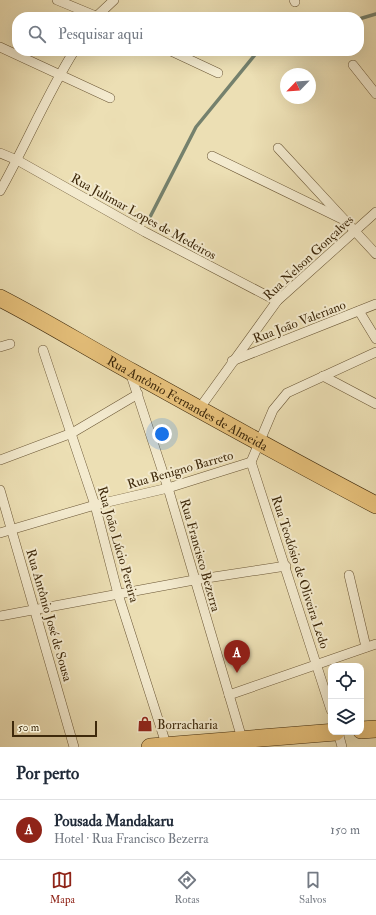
<!DOCTYPE html>
<html lang="pt">
<meta charset="utf-8">
<style>
:root{--surface:#fff;--page:#f2f2f3;--text:#1f2937;--muted:#747a83;--line:#e0e1e3;--accent:#8f2418}
body{margin:0;font-family:"IM FELL Double Pica",serif;background:var(--page);color:var(--text)}
.controls{position:absolute;right:12px;bottom:12px;display:grid;overflow:hidden;border-radius:8px;box-shadow:0 4px 16px #0002}
.controls button{width:36px;height:36px;display:grid;place-items:center;padding:0;border:0;border-bottom:1px solid var(--line);background:var(--surface);color:var(--text);font:20px sans-serif}
.compass{position:absolute;left:280px;top:68px;width:36px;height:36px;border-radius:50%;background:var(--surface);box-shadow:0 4px 16px #0002;rotate:245deg}
.scale{position:absolute;left:12px;bottom:10px;width:85px;box-sizing:border-box;padding-left:4px;border:2px solid #3e290b;border-top:0;font-size:11px;line-height:14px;white-space:nowrap;color:#3e290b;-webkit-text-stroke:3px #f3eace;paint-order:stroke}
.you{position:absolute;left:162px;top:434px;width:14px;height:14px;margin:-10px;border:3px solid #fff;border-radius:50%;background:#1a73e8;box-shadow:0 0 0 6px #1a73e833}
.badge{display:grid;place-items:center;width:26px;height:26px;border-radius:50%;background:var(--accent);color:#fff;font-size:13px;font-weight:700}
.pin{position:absolute;translate:-50% -33px;filter:drop-shadow(0 1px 2px #0008)}
.pin::after{content:'';position:absolute;top:21px;width:14px;height:12px;background:inherit;clip-path:polygon(0 0,100% 0,50% 100%)}
.list{margin:0;padding:0;list-style:none}
h2{display:flex;justify-content:space-between;align-items:center;height:52px;margin:0;padding:0 16px;font-size:17px}
h2 small{font-size:13px;font-weight:400;color:var(--muted)}
.list li{display:grid;grid-template-columns:26px 1fr auto;gap:12px;align-items:center;box-sizing:border-box;height:60px;padding:0 16px;border-top:1px solid var(--line)}
.list b{display:block;font-size:15px;white-space:nowrap}
.list p{margin:0;font-size:13px;white-space:nowrap;color:var(--muted)}
.list em{font-size:13px;font-style:normal;color:var(--muted)}
.icon{flex:none;width:22px;height:22px;fill:none;stroke:currentColor;stroke-width:2;stroke-linecap:round;stroke-linejoin:round}
.map{position:relative;flex:none;width:376px;height:747px;overflow:hidden}
.search{position:absolute;background:var(--surface);box-shadow:0 4px 16px #0002;left:12px;right:12px;top:12px;height:44px;display:flex;align-items:center;gap:10px;box-sizing:border-box;padding:0 14px;border-radius:16px;color:var(--muted);font-size:15px}
.sheet{height:112px;background:var(--surface)}
nav{display:flex;justify-content:space-around;align-items:center;box-sizing:border-box;height:56px;border-top:1px solid var(--line);background:var(--surface);font-size:11px;color:var(--muted)}
nav a{display:grid;justify-items:center;gap:2px}
nav .on{color:var(--accent)}
.map>svg:first-child{display:block}
.lines{fill:none;stroke-linecap:round;stroke-linejoin:round}
.stream{stroke:#75816d;stroke-width:3.5}
.street-casing{stroke:#6a5635;stroke-width:10}
.highway-casing{stroke:#3e290b;stroke-width:18}
.street{stroke:#f3eace;stroke-width:9}
.highway{stroke:#e6c07a;stroke-width:17}
.labels{text-anchor:middle;stroke-width:4;stroke-linejoin:round;paint-order:stroke}
.street-label{font-size:13px;fill:#3e290b;stroke:#f3eace}
.poi-label{font-size:13px;fill:#3e290b;stroke:#f3eace;text-anchor:start}
</style>
<div class="map">
<svg width="376" height="747" viewBox="0 0 376 747">
<rect width="100%" height="100%" fill="#ecdfb4"/>
<filter id="stains"><feTurbulence type="fractalNoise" baseFrequency=".005" numOctaves="4"/><feColorMatrix values="0 0 0 0 .2 0 0 0 0 .09 0 0 0 0 .02 0 0 0 .5 -.17"/></filter>
<radialGradient id="worn" r=".72"><stop offset=".6" stop-color="#630" stop-opacity="0"/><stop offset="1" stop-color="#630" stop-opacity=".3"/></radialGradient>
<g class="lines">
<!-- stream -->
<g class="stream">
<polyline points="359,19 376,14"/>
<polyline points="149,219 196,127 258,51"/>
</g>
<!-- street casing -->
<g class="street-casing">
<g id="street">
<polyline points="57,0 98,17"/>
<polyline points="294,0 295,2"/>
<polyline points="96,17 114,0"/>
<polyline points="0,47 110,98"/>
<polyline points="171,51 218,73"/>
<polyline points="353,65 376,94"/>
<polyline points="278,148 376,254"/>
<polyline points="0,153 17,160 145,232 277,301"/>
<polyline points="212,156 344,220"/>
<path d="M0,191c26,-46 46,-95 74,-140"/>
<polyline points="359,311 376,339"/>
<polyline points="0,347 10,344"/>
<polyline points="43,350 95,505 118,594 167,747"/>
<polyline points="232,361 376,304"/>
<polyline points="130,372 168,488 243,742"/>
<polyline points="323,376 376,404"/>
<polyline points="199,409 277,301 376,212"/>
<polyline points="0,460 72,433 138,394"/>
<polyline points="0,490 74,747"/>
<polyline points="0,533 95,505 168,488 251,462"/>
<polyline points="349,575 366,647"/>
<polyline points="0,616 194,580 286,566"/>
<polyline points="229,695 376,644"/>
<polyline points="331,710 251,462 273,410 287,393 376,352"/>
<polyline points="338,732 342,747"/>
</g>
</g>
<!-- highway casing -->
<g class="highway-casing">
<g id="highway">
<path id="s1" d="M0,298c45,23 88,50 132,74 81,45 162,90 244,133"/>
<polyline points="361,730 376,729"/>
<polyline points="150,747 336,732"/>
</g>
</g>
<!-- street -->
<use href="#street" class="street"/>
<!-- highway -->
<use href="#highway" class="highway"/>
</g>
<!-- icons -->
<defs>
<g id="shop-bare" transform="scale(1.2)"><path d="M-5-2.5h2.3a2.7 3.5 0 0 1 5.4 0H5L5.5 6h-11ZM-1.5-2.5h3a1.5 2.3 0 0 0-3 0Z" fill="#8f2418" stroke="#f3eace" stroke-width="2.5" paint-order="stroke"/></g>
</defs>
<g fill-rule="evenodd">
<use href="#shop-bare" x="145" y="724"/>
</g>
<g class="labels">
<!-- street labels -->
<g class="street-label">
<text transform="translate(144 216) rotate(29)" y="5">Rua Julimar Lopes de Medeiros</text>
<text transform="translate(308 257) rotate(-43)" y="5">Rua Nelson Gonçalves</text>
<text transform="translate(299 321) rotate(-21)" y="5">Rua João Valeriano</text>
<text dy="5" stroke="none"><textPath href="#s1" startOffset="215">Rua Antônio Fernandes de Almeida</textPath></text>
<text transform="translate(180 469) rotate(-16)" y="5">Rua Benigno Barreto</text>
<text transform="translate(119 544) rotate(74)" y="5">Rua João Lúcio Pereira</text>
<text transform="translate(201 555) rotate(74)" y="5">Rua Francisco Bezerra</text>
<text transform="translate(301 572) rotate(72)" y="5">Rua Teodósio de Oliveira Ledo</text>
<text transform="translate(50 615) rotate(74)" y="5">Rua Antônio José de Sousa</text>
</g>
<!-- poi labels -->
<g class="poi-label">
<text x="157" y="729">Borracharia</text>
</g>
</g>
<rect width="100%" height="100%" filter="url(#stains)"/>
<rect width="100%" height="100%" fill="url(#worn)"/>
</svg>
<div class="controls">
<button><svg class="icon" aria-label="locate" viewBox="0 0 24 24"><circle cx="12" cy="12" r="6"/><path d="M12 2v4M12 18v4M2 12h4M18 12h4"/></svg></button>
<button><svg class="icon" aria-label="layers" viewBox="0 0 24 24"><path d="M12 4l9 5-9 5-9-5zM3 14l9 5 9-5"/></svg></button>
</div>
<svg class="compass" viewBox="-18 -18 36 36"><path d="M0-13l5 13h-10z" fill="#e53935"/><path d="M0 13l5-13h-10z" fill="#747a83"/></svg>
<div class="scale">50 m</div>
<div class="you"></div>
<div class="pin badge" style="left:237px;top:673px">A</div>
<div class="search"><svg class="icon" aria-label="search" viewBox="0 0 24 24"><circle cx="10" cy="10" r="6"/><path d="M15 15l6 6"/></svg>Pesquisar aqui</div>
</div>
<section class="sheet">
<h2>Por perto<small></small></h2>
<ul class="list">
<li><span class="badge">A</span><div><b>Pousada Mandakaru</b><p>Hotel · Rua Francisco Bezerra</p></div><em>150 m</em></li>
</ul>
</section>
<nav>
<a class="on"><svg class="icon" aria-label="map" viewBox="0 0 24 24"><path d="M3 6l6-2 6 2 6-2v14l-6 2-6-2-6 2zM9 4v14M15 6v14"/></svg>Mapa</a>
<a><svg class="icon" aria-label="directions" viewBox="0 0 24 24"><path d="M12 3l9 9-9 9-9-9zM9 14v-3h6M13 9l2 2-2 2"/></svg>Rotas</a>
<a><svg class="icon" aria-label="saved" viewBox="0 0 24 24"><path d="M7 4h10v16l-5-4-5 4z"/></svg>Salvos</a>
</nav>
